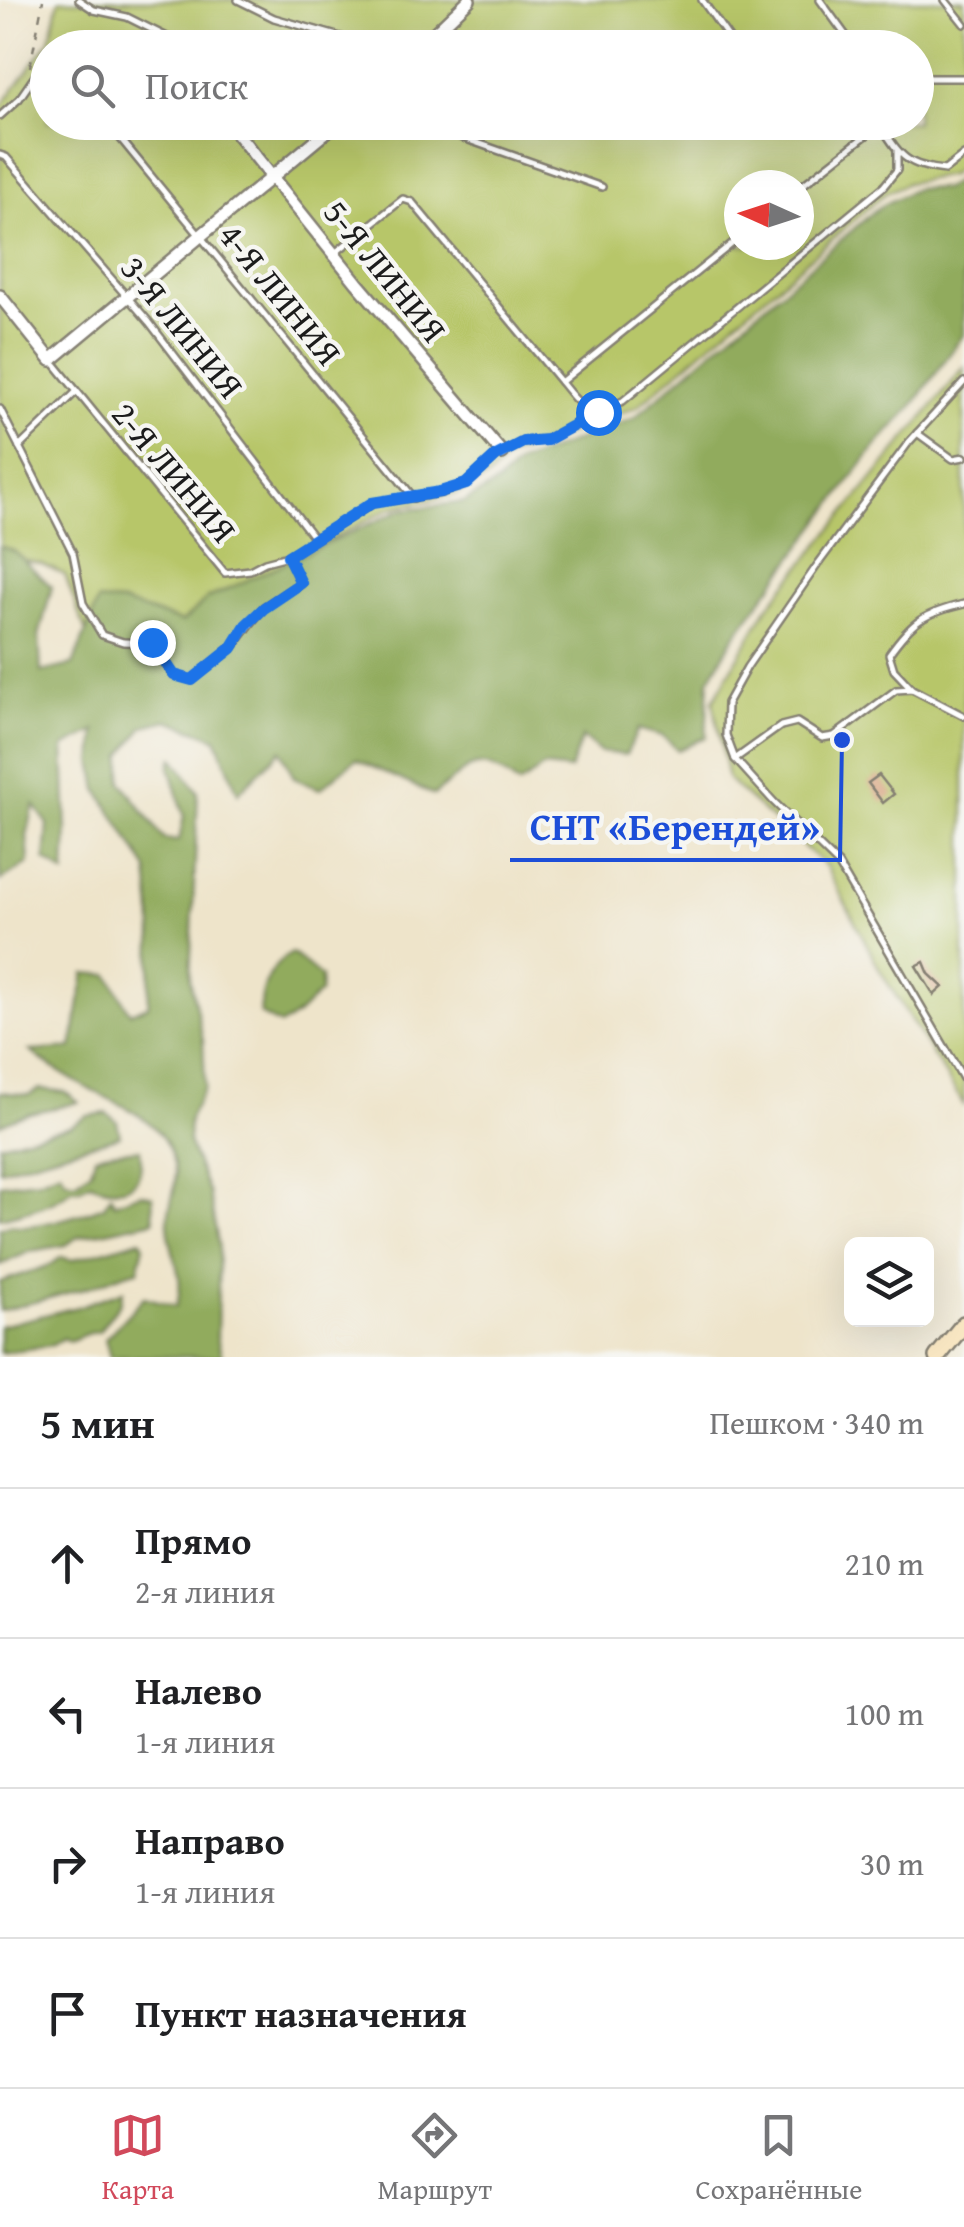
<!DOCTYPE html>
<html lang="ru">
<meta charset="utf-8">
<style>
:root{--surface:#fff;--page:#f2f2f2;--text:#202124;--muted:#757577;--line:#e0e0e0;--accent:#d1495b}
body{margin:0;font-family:"Gentium Book Plus",serif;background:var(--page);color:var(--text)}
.controls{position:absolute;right:30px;bottom:30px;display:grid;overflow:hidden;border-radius:15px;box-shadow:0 10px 40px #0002}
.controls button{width:90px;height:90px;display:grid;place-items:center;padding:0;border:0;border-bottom:2px solid var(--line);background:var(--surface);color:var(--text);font:50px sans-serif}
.compass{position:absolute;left:724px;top:170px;width:90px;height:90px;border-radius:50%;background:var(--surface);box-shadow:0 10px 40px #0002;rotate:273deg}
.stop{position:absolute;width:30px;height:30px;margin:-22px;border:8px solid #1a73e8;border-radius:50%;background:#fff}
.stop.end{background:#1a73e8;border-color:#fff;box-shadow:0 2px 10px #0008}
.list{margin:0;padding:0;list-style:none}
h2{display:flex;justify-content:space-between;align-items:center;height:130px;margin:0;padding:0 40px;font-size:42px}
h2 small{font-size:32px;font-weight:400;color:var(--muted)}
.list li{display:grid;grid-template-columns:65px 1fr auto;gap:30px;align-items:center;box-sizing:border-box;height:150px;padding:0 40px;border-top:2px solid var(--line)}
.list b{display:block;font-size:38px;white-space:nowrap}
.list p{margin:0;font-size:32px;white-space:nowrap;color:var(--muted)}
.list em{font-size:32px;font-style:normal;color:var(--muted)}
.icon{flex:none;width:55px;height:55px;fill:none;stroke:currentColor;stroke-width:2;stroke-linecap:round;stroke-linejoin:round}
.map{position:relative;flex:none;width:964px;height:1357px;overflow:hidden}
.search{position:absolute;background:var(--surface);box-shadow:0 10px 40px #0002;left:30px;right:30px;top:30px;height:110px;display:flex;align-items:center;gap:25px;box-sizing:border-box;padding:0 35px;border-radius:55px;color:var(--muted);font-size:38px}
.sheet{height:730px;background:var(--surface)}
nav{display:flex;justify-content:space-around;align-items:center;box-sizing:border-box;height:140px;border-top:2px solid var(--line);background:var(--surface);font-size:28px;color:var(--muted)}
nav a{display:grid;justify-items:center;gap:5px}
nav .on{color:var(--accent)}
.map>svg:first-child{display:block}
.green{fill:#b7c669;stroke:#6a7142;stroke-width:2.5;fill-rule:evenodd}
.forest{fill:#91ab5d;stroke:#56643c;stroke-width:2.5}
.building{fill:#d49b73}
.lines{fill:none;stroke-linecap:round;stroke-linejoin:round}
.lane-casing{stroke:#858073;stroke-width:10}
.street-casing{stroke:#858073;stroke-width:16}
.secondary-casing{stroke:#858073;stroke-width:20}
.path{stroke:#858073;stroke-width:2.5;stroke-dasharray:8 8;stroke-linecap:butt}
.lane{stroke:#fff;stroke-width:5}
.street{stroke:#fff;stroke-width:11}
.secondary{stroke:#f9e7c3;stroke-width:15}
.route{stroke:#1a73e8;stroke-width:12}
.labels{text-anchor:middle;stroke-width:9;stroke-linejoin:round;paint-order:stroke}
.street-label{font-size:35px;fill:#1c1c1c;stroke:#f6f6f2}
.leader{fill:none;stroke:#1d4ed8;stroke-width:4}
.callout-dot{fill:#1d4ed8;stroke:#f6f6f2;stroke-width:4}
.callout-label{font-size:38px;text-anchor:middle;font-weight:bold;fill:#1d4ed8;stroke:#f6f6f2;stroke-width:9;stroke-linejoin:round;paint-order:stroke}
</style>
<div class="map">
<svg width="964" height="1357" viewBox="0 0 964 1357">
<rect width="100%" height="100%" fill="#f6f6f2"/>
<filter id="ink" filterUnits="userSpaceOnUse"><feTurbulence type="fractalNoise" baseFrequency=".01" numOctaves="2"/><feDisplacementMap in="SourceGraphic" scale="20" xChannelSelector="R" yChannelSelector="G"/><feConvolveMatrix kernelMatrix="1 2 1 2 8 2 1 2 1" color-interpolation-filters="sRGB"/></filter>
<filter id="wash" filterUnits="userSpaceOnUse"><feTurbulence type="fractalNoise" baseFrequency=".0048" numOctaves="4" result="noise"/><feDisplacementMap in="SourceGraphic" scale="40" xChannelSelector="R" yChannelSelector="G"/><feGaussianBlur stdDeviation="2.25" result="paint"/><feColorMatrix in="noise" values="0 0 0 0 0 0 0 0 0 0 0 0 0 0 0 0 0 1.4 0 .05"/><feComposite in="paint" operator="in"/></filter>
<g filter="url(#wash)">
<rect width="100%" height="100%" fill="#eee4ca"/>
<!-- green -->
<g class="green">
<path d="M59,0h905v165l-14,10 -43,8 -23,11 -247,213 -128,50 -21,21 -33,17 -64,13 -75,39 -4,35 -43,33 -183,18 -21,-58 -23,-11 -42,-9v-447l50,-68zM48,48h868v74h-868zM739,185h60v60h-60z"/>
<polygon points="964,368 964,1105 881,972 826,866 728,780 713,701 767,608"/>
</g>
<!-- forest -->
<g class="forest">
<path d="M964,176v158l-52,73 -37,40 -141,190 -25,43 -3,57 -28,13 -15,-14 -25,-7 -12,26 -26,-3 -18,-15 -12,33 -26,-3 -25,18c-43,-34 -47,-21 -85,10l-78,-36 -36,30 -26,-11 -13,-28 -43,43 -22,-55 -48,-18 -24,6 -22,30v26l42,57 15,2 5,-26 -14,-48 3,-10 25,35 -8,187 13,61 2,47 -16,32 -1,23 21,51 10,54 -2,90 5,20h-112l-5,-18 39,-42 32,9c11,-29 -7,-53 -8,-82 -1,-18 10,-35 7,-54 -7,-48 -48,-62 -86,-81 -21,-11 -40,-23 -59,-38l42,-3 13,-75 24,2 21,38 18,-7 5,-80 -5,-56 -50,-80 -5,-29 3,-30 -32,16 3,83 -2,44 -20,-14 3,-36 -14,-19 -7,31 2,27 -29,18v-335l14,5 38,36 -13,49 2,36 32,-7 25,-64 26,2 58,19 26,-24 192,-88 64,-8 32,-18 23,-21 115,-45 245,-211 38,-19 27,1z"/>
<path d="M292,953l29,24 -1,16c-15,12 -21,25 -40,32l-20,-11c1,-24 9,-49 32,-61z"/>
<path d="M40,1089l25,3 13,10c-27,9 -53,8 -78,23v-33l28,3z"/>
<polygon points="106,1113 117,1121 120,1136 0,1170 0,1144 70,1126 87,1116"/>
<path d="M140,1149c6,39 -16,47 -50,34l-11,6h-8c-12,15 -51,24 -71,29v-34l38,-4 22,-9 6,9 10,2 15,-12 4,-14c12,-6 31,-5 45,-7z"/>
<path d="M141,1193l11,3 2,25 -76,16 -12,8 -35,6 -31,14v-37l12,-4c15,8 74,-11 92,-18l7,-11 3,8z"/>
<path d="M141,1240l3,6 -6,24c-19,3 -34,13 -53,18 -29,8 -56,16 -85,23v-29l51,-17 10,-8 10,3z"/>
<path d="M123,1291l-3,12 -21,28c-13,1 -19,7 -31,10l-5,-3 -10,7 -53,8v-27l77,-19z"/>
</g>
<g id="blocks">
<!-- building -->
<g class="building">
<polygon points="879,775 894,794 883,803 868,783"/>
<polygon points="924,962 929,974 943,987 934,995 916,966"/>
</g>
</g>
</g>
<g filter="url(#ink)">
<use href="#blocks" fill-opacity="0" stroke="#858073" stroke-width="2.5"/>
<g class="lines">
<!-- lane casing -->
<g class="lane-casing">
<g id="lane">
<polyline points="79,0 94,10 127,17 177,42"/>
<polyline points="238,0 274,18 379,48"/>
<polyline points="702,0 736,48"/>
<polyline points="820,0 855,48"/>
<polyline points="945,0 964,24"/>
<polyline points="447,26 505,48"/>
<polyline points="916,82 927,78 964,78"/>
<polyline points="0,116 19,99 37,73 48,90"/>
<polyline points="85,122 86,122"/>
<polyline points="107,122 414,498"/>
<polyline points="418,122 602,187"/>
<path d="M881,126c20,31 26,40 64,44l19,-15"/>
<polyline points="0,155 6,157 149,322 314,538"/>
<polyline points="799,188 883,122"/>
<polyline points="335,253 403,199 412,202 561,382 739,238"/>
<polyline points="53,362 225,573 250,570 265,562 288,556 373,503 440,493 466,484 496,456 523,442 547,440 598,412"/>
<path d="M561,382c23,29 27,34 62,19l260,-214 14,-17v-19"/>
<polyline points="964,382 909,442 818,564 747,667 727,703 726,735 735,759 774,802 838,864 964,1080"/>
<polyline points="0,409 73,553 83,603 102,635 123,642 152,643 174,675 192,680 232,648 264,607 301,583 288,556"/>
<polyline points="917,433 953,459 964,457"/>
<polyline points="19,447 75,393"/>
<path d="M912,689l-18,-19 -5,-16c23,-33 36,-41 75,-50"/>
<polyline points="735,759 781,726 797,722 822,738 834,736 896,690 912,689 964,716"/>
</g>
</g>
<!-- street casing -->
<g class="street-casing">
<g id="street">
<polyline points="179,44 181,48"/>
<polyline points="419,48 469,0"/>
<polyline points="228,122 357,283 502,453"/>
<polyline points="0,296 51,360 338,122"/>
</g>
</g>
<!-- secondary casing -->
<g class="secondary-casing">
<polyline id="secondary" points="937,1357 964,1324"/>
</g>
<!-- path -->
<polyline class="path" points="30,67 43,0"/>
<!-- lane -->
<use href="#lane" class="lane"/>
<!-- street -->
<use href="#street" class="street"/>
<!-- secondary -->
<use href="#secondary" class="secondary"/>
</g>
</g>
<g class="lines" filter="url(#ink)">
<!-- route -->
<polyline class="route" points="152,642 174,675 192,680 232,648 246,625 264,608 301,583 288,556 372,503 440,492 466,484 496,456 523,442 547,440 598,412"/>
</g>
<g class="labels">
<!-- street labels -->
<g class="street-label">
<text transform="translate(385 271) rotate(51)" y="12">5-Я ЛИНИЯ</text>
<text transform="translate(280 294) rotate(51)" y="12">4-Я ЛИНИЯ</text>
<text transform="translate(182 327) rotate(51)" y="12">3-Я ЛИНИЯ</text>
<text transform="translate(174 472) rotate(50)" y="12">2-Я ЛИНИЯ</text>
</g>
</g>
<!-- callouts -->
<path class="leader" d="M842 740L840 860H510"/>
<circle class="callout-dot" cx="842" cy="740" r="10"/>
<g class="callout-label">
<text x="675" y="840">СНТ «Берендей»</text>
</g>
</svg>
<div class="controls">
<button><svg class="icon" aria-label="layers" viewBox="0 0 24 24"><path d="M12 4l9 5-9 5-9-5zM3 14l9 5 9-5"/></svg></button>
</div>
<svg class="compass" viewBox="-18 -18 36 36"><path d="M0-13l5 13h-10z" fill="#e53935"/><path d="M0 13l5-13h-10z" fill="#757577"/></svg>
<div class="stop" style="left:598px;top:412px"></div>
<div class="stop end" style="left:152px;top:642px"></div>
<div class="search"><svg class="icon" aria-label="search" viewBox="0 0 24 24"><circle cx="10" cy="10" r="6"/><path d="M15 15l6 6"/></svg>Поиск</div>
</div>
<section class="sheet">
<h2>5 мин<small>Пешком · 340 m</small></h2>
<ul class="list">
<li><svg class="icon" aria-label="ahead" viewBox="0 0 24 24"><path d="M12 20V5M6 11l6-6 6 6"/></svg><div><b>Прямо</b><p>2-я линия</p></div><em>210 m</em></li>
<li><svg class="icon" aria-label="left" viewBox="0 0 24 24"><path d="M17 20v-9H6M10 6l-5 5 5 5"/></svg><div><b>Налево</b><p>1-я линия</p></div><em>100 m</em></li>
<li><svg class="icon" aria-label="right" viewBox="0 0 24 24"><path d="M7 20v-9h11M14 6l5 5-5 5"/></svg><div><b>Направо</b><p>1-я линия</p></div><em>30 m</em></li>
<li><svg class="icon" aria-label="arrive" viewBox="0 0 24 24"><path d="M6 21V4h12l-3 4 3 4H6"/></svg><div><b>Пункт назначения</b></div></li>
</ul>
</section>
<nav>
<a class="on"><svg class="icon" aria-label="map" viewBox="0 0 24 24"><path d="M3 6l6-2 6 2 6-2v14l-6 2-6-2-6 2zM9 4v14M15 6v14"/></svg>Карта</a>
<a><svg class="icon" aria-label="directions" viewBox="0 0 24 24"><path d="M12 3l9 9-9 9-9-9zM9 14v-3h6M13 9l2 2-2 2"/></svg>Маршрут</a>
<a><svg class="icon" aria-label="saved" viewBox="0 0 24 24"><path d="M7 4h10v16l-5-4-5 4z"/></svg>Сохранённые</a>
</nav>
